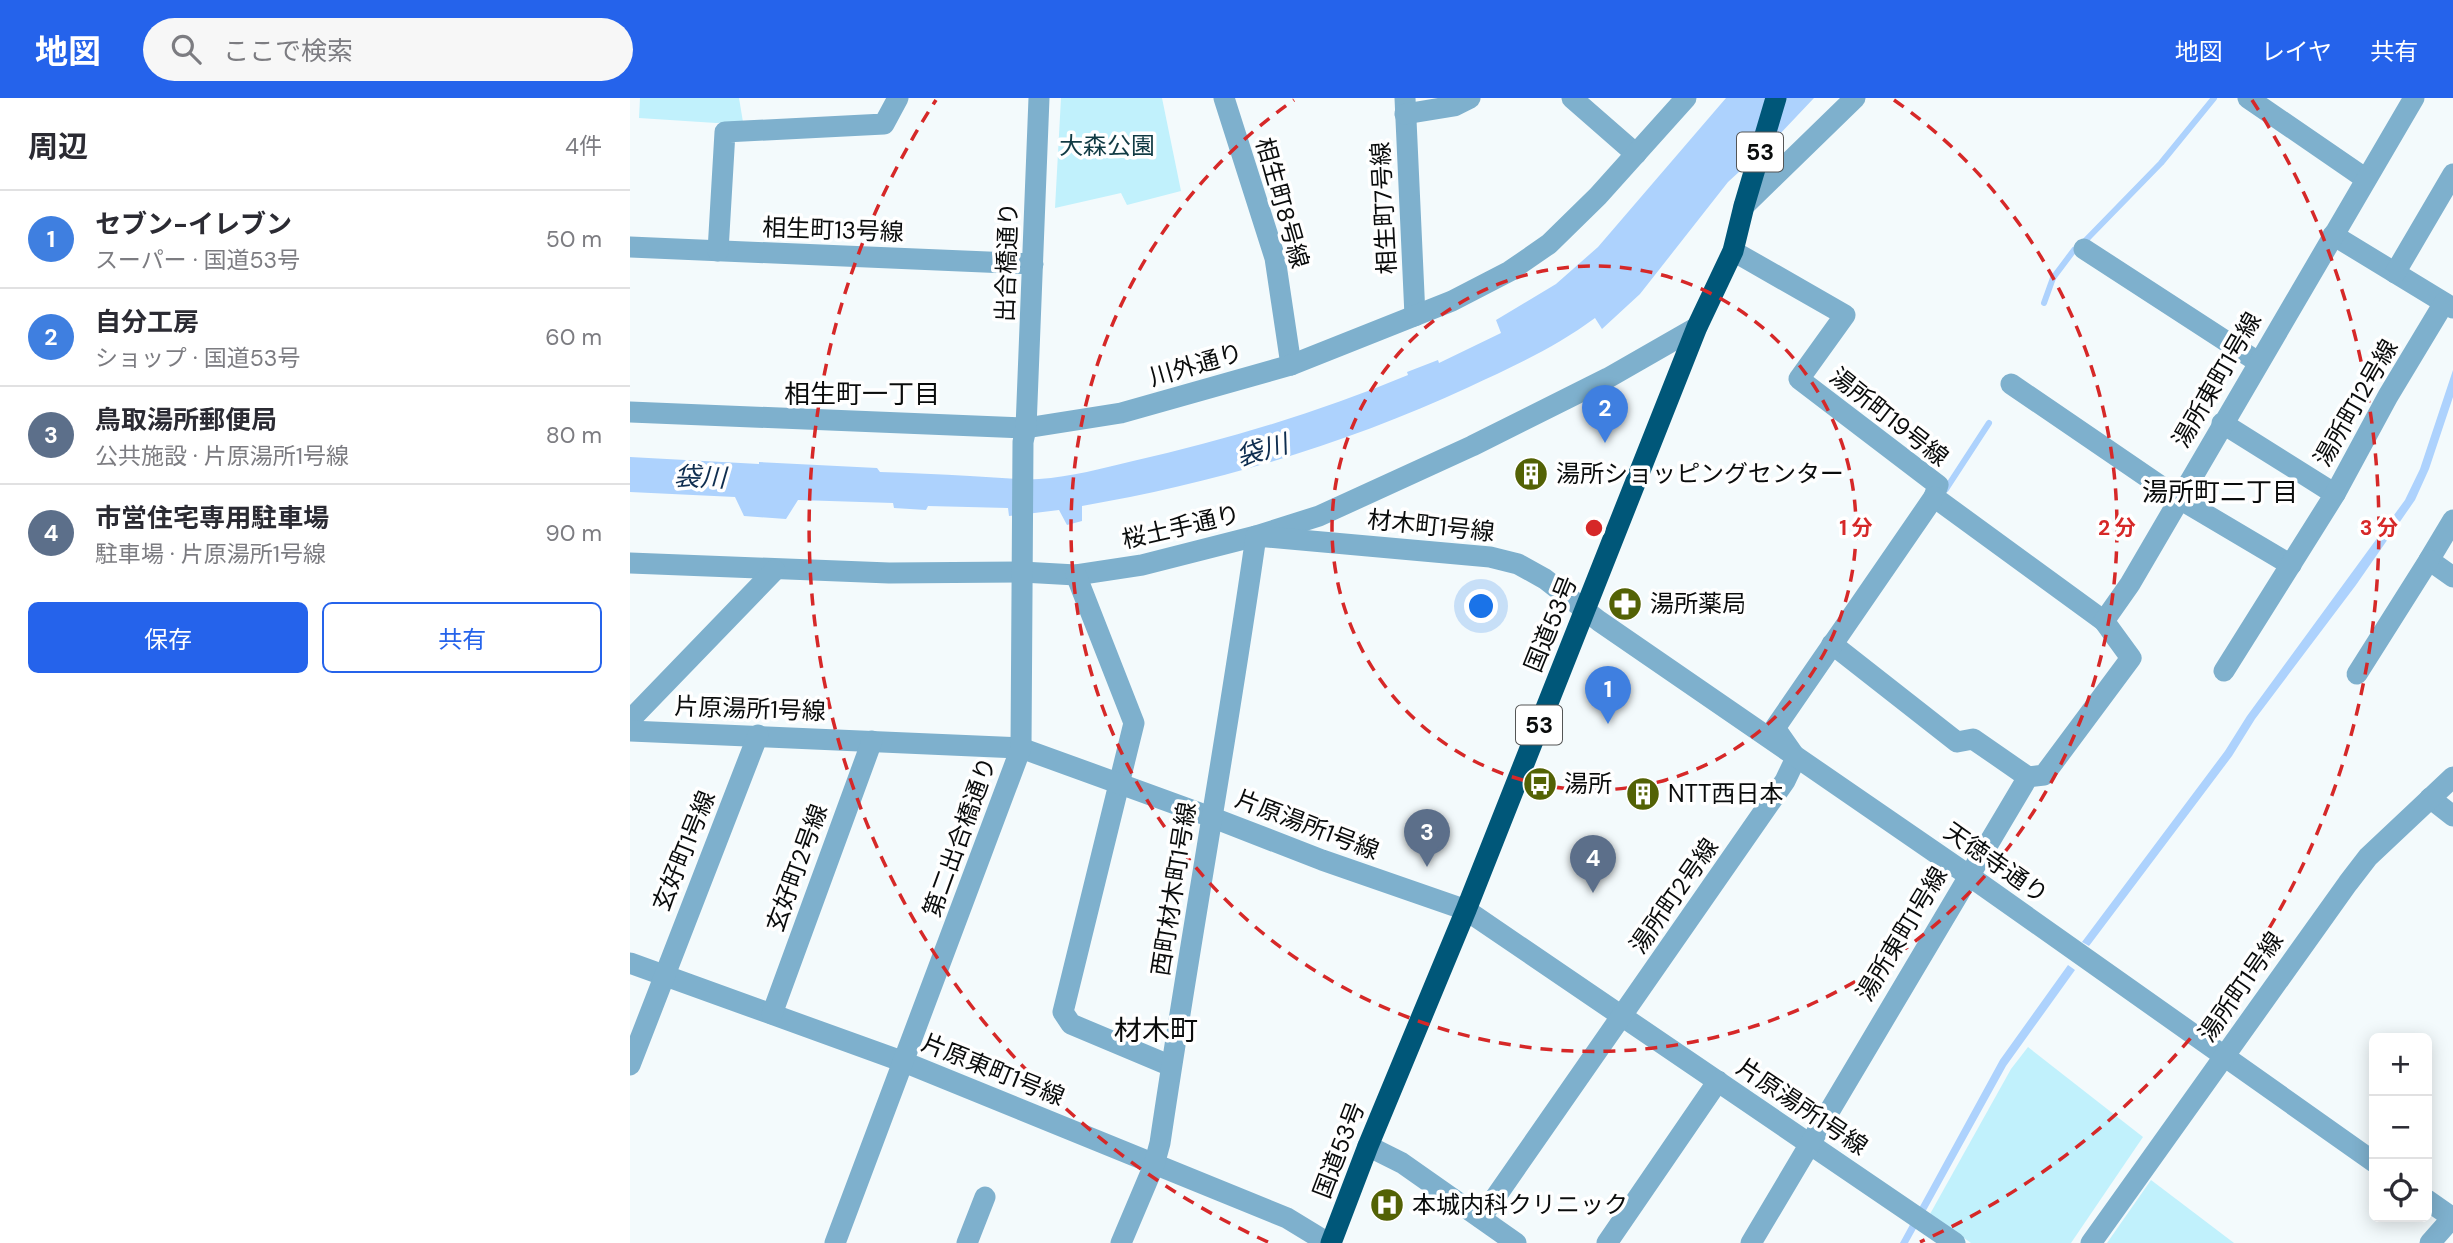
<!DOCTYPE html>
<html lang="ja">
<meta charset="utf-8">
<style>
:root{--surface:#fff;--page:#f7f7f7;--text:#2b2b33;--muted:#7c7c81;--line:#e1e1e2;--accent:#2563eb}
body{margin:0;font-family:"DM Sans","Noto Sans JP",sans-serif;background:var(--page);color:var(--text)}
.controls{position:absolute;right:21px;bottom:21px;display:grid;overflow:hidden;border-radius:10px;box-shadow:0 4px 18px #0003}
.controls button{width:63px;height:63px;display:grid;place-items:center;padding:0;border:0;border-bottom:2px solid var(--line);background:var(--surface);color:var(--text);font:35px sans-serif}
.you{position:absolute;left:852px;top:509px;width:24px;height:24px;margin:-18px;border:5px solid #fff;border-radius:50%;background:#1a73e8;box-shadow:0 0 0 10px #1a73e833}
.badge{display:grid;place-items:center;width:46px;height:46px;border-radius:50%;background:var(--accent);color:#fff;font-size:23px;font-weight:700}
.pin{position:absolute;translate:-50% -58px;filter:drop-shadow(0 2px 4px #0008)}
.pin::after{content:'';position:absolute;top:37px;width:24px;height:21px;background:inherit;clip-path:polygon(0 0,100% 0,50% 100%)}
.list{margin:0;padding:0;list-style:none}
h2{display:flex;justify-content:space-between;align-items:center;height:91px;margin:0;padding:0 28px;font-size:30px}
h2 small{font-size:23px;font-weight:400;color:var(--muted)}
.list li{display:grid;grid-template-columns:46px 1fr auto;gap:21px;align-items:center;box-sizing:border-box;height:98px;padding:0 28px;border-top:2px solid var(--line)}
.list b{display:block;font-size:26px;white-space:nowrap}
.list p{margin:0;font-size:23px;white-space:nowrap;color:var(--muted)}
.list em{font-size:23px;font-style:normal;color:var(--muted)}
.actions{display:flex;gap:14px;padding:21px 28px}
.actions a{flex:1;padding:16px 0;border:2px solid var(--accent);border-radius:10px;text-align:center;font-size:24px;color:var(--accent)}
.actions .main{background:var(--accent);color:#fff}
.icon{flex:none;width:38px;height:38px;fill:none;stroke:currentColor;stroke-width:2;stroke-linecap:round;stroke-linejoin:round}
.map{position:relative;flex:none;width:1823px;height:1145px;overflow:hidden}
header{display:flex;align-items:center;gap:42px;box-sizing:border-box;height:98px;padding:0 35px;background:var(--accent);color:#fff}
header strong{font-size:33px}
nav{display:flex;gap:38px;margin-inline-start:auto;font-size:24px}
.search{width:490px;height:63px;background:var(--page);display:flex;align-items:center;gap:18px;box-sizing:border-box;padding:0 24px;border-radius:38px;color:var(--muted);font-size:26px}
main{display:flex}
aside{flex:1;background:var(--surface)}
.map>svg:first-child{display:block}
.green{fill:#c1f1fc}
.water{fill:#add2fd}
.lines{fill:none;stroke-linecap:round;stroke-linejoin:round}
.stream{stroke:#add2fd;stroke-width:6}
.minor{stroke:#7eb0cd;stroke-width:21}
.highway{stroke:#005779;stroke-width:21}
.ring{fill:none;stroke:#d62828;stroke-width:3.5;stroke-dasharray:12 9}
.labels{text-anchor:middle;stroke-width:7;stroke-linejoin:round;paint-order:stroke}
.shield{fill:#fff;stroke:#545555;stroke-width:2}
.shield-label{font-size:23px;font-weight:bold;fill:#0a0c0c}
.park-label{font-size:24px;fill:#113b44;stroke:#fff}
.street-label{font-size:24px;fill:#0a0c0c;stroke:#fff}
.poi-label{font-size:24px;fill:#0a0c0c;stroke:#fff;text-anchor:start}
.neighbourhood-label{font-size:26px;fill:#0a0c0c;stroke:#fff}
.water-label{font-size:26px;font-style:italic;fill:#0f2e50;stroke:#fff}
.quarter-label{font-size:28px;fill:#0a0c0c;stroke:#fff}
.centre{fill:#d62828;stroke:#fff;stroke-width:3.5}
.ring-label{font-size:21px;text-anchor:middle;font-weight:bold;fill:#d62828;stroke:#fff;stroke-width:7;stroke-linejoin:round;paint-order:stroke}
</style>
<header>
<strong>地図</strong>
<div class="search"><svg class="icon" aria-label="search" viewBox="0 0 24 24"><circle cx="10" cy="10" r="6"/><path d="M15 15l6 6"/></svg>ここで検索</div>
<nav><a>地図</a><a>レイヤ</a><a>共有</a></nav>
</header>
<main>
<aside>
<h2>周辺<small>4件</small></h2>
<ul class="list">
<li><span class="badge" style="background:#3f7fe0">1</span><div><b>セブン-イレブン</b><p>スーパー · 国道53号</p></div><em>50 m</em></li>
<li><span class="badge" style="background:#3f7fe0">2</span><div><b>自分工房</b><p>ショップ · 国道53号</p></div><em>60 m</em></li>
<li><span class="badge" style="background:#5c6f8a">3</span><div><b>鳥取湯所郵便局</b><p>公共施設 · 片原湯所1号線</p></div><em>80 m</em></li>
<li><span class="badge" style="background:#5c6f8a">4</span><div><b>市営住宅専用駐車場</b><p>駐車場 · 片原湯所1号線</p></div><em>90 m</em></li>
</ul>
<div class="actions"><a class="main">保存</a><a>共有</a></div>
</aside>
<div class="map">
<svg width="1823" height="1145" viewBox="0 0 1823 1145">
<rect width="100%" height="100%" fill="#f3fafc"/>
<!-- green -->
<g class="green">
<polygon points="10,0 109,0 113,24 86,25 9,20"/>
<polygon points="431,0 532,0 551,93 497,107 491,95 425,110"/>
<polygon points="1398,949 1513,1039 1441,1145 1341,1145 1300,1116 1381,971"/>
<polygon points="1521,1082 1604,1145 1477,1145"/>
</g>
<!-- water -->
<g class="water">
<path d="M1096,0h88l-38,40 -48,44 -88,112 -38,35 -7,-11c-39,29 -83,49 -126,69 -123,57 -253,96 -387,119v15l-15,4 -8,-15 -50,6 -1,-8 -80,-2 -2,4 -32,-2 -1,-5 -95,-3 -12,19 -42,-3 -9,-19 -105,-5v-35l129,7v-2l118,6 3,4c30,1 60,2 90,4 23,1 46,4 69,3 32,-2 64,-11 94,-18 94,-21 186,-49 275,-86l-1,-3 31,-12 1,3 62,-30 -5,-13 60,-36 42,-37z"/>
<polygon points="1823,272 1823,299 1799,371 1785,402 1726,487 1625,621 1602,658 1459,848 1452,844 1595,653 1617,618 1775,402 1790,371"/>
<polygon points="1438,867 1445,872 1376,968 1278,1145 1270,1145 1370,962"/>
</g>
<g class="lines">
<!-- stream -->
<g class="stream">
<polyline points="1455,143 1531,65 1584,0"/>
<polyline points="1414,205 1423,180 1444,152"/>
<polyline points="1316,391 1359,325"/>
</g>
<!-- minor -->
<g class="minor">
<polyline points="594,0 645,160 661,267"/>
<polyline points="775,0 785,218"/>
<polyline points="942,0 1006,56"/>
<polyline points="1618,0 1736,81"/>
<polyline points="775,16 824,8 840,0"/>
<polyline points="1114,108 1225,0"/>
<polyline points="1703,137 1823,210"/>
<polyline points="0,149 403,166"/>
<polyline points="1454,151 1628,264"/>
<polyline points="88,153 95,34 254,26 268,0"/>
<polyline points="1103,153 1215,217 1169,281 1308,387 1304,399 1474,523"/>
<polyline points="1765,175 1823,76"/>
<polyline points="1381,286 1548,400 1661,467"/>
<polyline points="0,314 396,330 491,315 661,267 822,203 880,173 919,146 968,98 1056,0"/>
<polyline points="1592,325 1705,396"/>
<polyline points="1823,422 1799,462 1823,479"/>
<polyline points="0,465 259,475 392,474 446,477 512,467 626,438 689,418 842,348 978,280 1067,229"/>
<polyline points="446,477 504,625 433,914 441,926 541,968"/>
<polyline points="1202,546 1327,644 1343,641 1398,679"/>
<polyline points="1594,573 1705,396 1758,298 1814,205"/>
<polyline points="1727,576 1799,462"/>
<polyline points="0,622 145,472"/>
<polyline points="0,633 391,650 581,719 692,762 836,812 1325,1145"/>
<polyline points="1800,700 1823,718"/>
<polyline points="0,865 274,964 657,1120 698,1145"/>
<polyline points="142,916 242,643"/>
<polyline points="0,967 128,637"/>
<polyline points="738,1048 772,1065 886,1145"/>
<polyline points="1797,1102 1823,1120"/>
<polyline points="851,1120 1155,683 1166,660 1145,630 1304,399"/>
<polyline points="205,1145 391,650 393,344 396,330 409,0"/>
<polyline points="337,1145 355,1099"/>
<path d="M491,1145l33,-78 6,-22c30,-203 67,-404 96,-607l234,21 28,7 27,15 54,42 369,254 406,287"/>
<polyline points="977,1145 1088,983"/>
<polyline points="1121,1145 1398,679 1414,677 1501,560 1474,523 1500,486 1784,0"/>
<polyline points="1461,1145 1718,785 1738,759 1823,679"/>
<polyline points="1800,1145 1823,1119"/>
</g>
<!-- highway -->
<polyline class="highway" points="701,1145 738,1048 836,812 1067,229 1103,153 1114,108 1146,0"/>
</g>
<!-- distance rings -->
<g class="ring">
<circle cx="964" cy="430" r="262"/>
<path d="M1264 2A523 523 0 1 1 664 2"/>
<path d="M638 1144A785 785 0 0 1 306 2M1622 2A785 785 0 0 1 1290 1144"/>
</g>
<!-- icons -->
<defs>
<g id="building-disc" transform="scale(1.75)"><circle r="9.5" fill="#536205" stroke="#fff"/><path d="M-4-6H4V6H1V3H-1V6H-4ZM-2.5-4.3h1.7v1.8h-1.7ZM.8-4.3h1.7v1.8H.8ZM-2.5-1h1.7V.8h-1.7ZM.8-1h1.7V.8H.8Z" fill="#fff"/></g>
<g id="pharmacy-disc" transform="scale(1.75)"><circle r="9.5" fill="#536205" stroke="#fff"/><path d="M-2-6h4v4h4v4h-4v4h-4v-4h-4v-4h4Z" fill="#fff"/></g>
<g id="bus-disc" transform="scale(1.75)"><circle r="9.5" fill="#536205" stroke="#fff"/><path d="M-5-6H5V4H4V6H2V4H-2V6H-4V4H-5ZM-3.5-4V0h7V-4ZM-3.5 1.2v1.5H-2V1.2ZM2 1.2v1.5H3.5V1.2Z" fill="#fff"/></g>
<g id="hospital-disc" transform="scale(1.75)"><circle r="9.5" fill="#536205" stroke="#fff"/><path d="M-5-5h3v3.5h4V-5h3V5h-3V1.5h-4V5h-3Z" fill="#fff"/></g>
</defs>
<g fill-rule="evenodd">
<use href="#building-disc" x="901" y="376"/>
<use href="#pharmacy-disc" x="995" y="506"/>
<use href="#bus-disc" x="910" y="686"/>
<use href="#building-disc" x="1013" y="696"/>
<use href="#hospital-disc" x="757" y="1107"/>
</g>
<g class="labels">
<!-- shield labels -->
<g class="shield">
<rect x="1107" y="34.5" width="46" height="39" rx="5"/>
<rect x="886" y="607.5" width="46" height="39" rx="5"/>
</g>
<g class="shield-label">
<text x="1130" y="62">53</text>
<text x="909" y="635">53</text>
</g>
<!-- park labels -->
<g class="park-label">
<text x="477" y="56">大森公園</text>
</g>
<!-- street labels -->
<g class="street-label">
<text transform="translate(652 105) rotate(74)" y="8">相生町8号線</text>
<text transform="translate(754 110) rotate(-93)" y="8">相生町7号線</text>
<text transform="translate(203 132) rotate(2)" y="8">相生町13号線</text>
<text transform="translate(377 164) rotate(-88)" y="8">出合橋通り</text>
<text transform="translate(566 267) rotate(-16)" y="8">川外通り</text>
<text transform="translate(1587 282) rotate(-60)" y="8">湯所東町1号線</text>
<text transform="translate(1726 305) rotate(-60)" y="8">湯所町12号線</text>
<text transform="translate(1259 319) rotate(38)" y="8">湯所町19号線</text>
<text transform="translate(801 428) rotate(6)" y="8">材木町1号線</text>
<text transform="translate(551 429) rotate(-13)" y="8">桜土手通り</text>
<text transform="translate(921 526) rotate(-68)" y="8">国道53号</text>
<text transform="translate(120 611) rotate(2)" y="8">片原湯所1号線</text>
<text transform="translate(677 727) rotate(21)" y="8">片原湯所1号線</text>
<text transform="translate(330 739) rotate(-70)" y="8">第二出合橋通り</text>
<text transform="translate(54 753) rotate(-68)" y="8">玄好町1号線</text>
<text transform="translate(1366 765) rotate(35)" y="8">天徳寺通り</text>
<text transform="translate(167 770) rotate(-70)" y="8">玄好町2号線</text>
<text transform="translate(544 791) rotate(-81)" y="8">西町材木町1号線</text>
<text transform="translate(1044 798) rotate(-55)" y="8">湯所町2号線</text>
<text transform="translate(1272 836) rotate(-59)" y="8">湯所東町1号線</text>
<text transform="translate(1611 889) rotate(-55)" y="8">湯所町1号線</text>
<text transform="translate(363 972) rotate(22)" y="8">片原東町1号線</text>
<text transform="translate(1172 1009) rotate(34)" y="8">片原湯所1号線</text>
<text transform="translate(709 1052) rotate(-69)" y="8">国道53号</text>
</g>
<!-- poi labels -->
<g class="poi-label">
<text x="926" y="384">湯所ショッピングセンター</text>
<text x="1020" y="514">湯所薬局</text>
<text x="934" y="694">湯所</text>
<text x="1038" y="704">NTT西日本</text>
<text x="782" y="1115">本城内科クリニック</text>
</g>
<!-- neighbourhood labels -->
<g class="neighbourhood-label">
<text x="232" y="305">相生町一丁目</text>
<text x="1590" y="403">湯所町二丁目</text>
</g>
<!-- water labels -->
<g class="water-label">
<text transform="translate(632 352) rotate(-16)" y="9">袋川</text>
<text transform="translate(70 379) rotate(2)" y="9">袋川</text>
</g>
<!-- quarter labels -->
<g class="quarter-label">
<text x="526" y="942">材木町</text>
</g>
</g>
<circle cx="964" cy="430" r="10" class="centre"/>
<g class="ring-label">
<text x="1226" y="437">1 分</text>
<text x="1487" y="437">2 分</text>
<text x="1749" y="437">3 分</text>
</g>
</svg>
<div class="controls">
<button>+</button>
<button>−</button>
<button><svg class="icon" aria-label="locate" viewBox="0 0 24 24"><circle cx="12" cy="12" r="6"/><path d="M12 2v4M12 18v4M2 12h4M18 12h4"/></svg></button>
</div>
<div class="you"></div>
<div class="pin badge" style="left:978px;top:626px;background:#3f7fe0">1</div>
<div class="pin badge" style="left:975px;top:345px;background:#3f7fe0">2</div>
<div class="pin badge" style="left:797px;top:769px;background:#5c6f8a">3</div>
<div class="pin badge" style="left:963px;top:795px;background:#5c6f8a">4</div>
</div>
</main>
